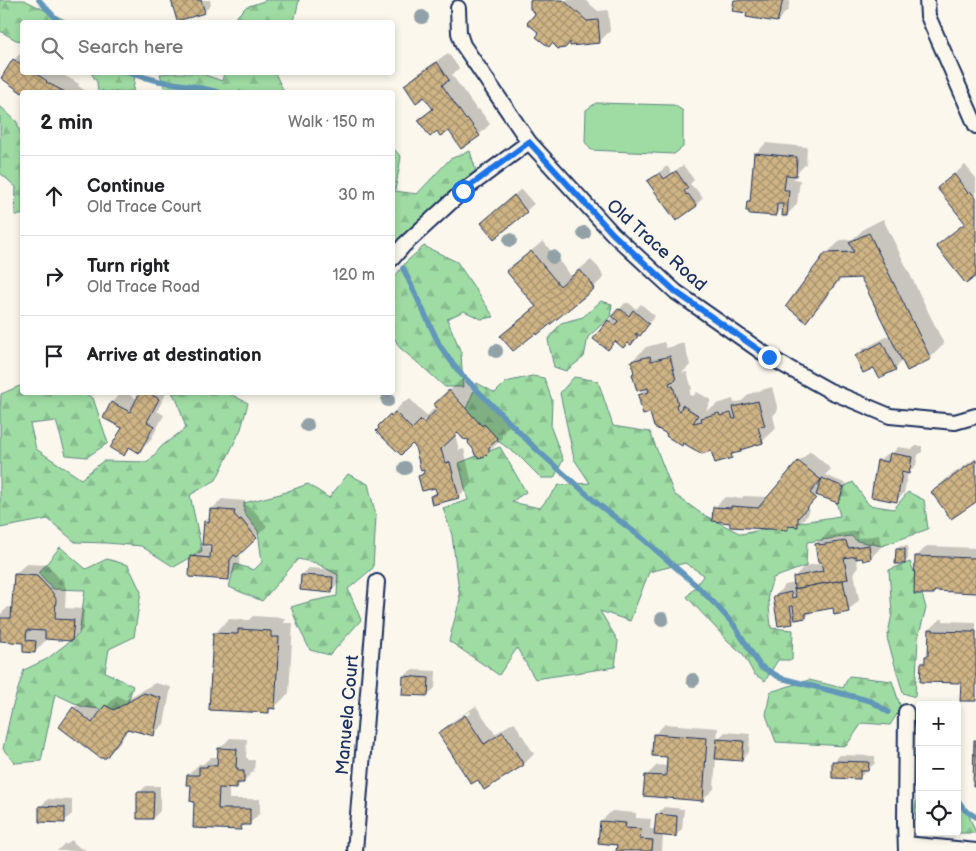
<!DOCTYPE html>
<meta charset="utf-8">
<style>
:root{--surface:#fff;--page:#f6f6f6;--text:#202124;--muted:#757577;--line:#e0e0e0}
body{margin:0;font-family:"Balsamiq Sans",sans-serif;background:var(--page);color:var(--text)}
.controls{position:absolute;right:15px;bottom:15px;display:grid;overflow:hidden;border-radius:5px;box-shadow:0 2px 8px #0003}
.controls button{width:45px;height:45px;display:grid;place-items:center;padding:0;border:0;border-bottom:1px solid var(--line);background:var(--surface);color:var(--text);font:25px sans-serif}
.stop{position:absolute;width:15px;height:15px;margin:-11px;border:4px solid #1a73e8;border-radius:50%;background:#fff}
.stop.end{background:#1a73e8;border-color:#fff;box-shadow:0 1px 5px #0008}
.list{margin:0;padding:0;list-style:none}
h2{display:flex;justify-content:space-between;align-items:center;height:65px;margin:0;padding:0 20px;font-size:21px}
h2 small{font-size:16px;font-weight:400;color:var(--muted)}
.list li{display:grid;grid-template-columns:32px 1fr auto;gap:15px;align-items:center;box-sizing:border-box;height:80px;padding:0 20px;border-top:1px solid var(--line)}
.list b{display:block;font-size:19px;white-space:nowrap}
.list p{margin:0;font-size:16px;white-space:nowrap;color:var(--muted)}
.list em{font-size:16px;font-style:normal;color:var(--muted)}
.icon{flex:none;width:28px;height:28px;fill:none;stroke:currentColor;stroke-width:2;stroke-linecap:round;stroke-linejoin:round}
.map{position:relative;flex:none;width:976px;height:851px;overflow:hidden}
.search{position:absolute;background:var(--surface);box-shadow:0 2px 8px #0003;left:20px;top:20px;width:375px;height:55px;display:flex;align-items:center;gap:12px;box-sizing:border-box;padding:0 18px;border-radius:5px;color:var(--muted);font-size:19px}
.panel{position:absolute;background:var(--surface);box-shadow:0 2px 8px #0003;left:20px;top:90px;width:375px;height:305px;border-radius:5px}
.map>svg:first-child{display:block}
.grass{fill:#9fdca3;stroke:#5d8680}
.forest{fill:url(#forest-firs);stroke:#5d8680}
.shadow{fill:#0003;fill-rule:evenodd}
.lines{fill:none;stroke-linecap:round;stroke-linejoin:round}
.stream{stroke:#6397b9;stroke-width:5.5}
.building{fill:url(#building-cross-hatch);stroke:#1b2f5e}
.street-casing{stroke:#1b2f5e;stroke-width:18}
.street{stroke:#fbf7ec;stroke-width:14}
.tree{fill:#92a1a7}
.route{stroke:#1a73e8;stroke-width:6}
.labels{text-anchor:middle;stroke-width:5;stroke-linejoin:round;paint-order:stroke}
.street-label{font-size:18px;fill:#1b2f5e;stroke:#fbf7ec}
</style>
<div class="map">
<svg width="976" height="851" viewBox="0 0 976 851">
<defs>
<pattern id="forest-firs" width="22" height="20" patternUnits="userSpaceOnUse" patternTransform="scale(1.25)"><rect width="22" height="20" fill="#9fdca3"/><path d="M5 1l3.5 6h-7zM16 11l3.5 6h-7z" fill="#88bd8f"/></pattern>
<pattern id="building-cross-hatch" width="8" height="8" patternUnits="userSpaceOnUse" patternTransform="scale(1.25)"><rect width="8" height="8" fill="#cfb485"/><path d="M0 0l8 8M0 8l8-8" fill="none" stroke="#a79370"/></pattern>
</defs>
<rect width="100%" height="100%" fill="#fbf7ec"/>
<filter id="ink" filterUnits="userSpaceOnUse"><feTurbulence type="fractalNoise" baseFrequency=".02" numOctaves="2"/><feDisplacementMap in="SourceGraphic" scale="10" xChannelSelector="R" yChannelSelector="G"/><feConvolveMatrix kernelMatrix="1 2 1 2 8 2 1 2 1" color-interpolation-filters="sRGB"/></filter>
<g filter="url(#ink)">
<!-- grass -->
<polygon class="grass" points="596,103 674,105 683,111 683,147 674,154 591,150 585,142 586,110"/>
<!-- forest -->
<g class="forest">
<polygon points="0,0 24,0 69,22 22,22 22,41 16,40 0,31"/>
<polygon points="267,0 299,0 294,22 231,22 246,7"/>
<polygon points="91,73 135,73 133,92 98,92 97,82"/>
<polygon points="172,73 200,73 222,81 224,73 275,73 284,92 166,92 160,74"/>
<polygon points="0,106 17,122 22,140 22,215 15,215 16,187 0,173"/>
<polygon points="393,148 401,157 395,191 417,194 450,159 470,151 476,171 445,197 393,245"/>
<polygon points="424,246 457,262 494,317 481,319 464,311 447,319 461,352 463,387 445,387 424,368 400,348 393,336 393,279 406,262"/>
<polygon points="601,301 612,304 610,317 588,337 584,357 566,371 554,367 548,340 561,323 583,317"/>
<polygon points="532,376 544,378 552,400 551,428 563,460 554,478 541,478 521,458 501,443 476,431 463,416 477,383 495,393 506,382"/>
<polygon points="574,377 598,381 613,426 650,432 674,494 702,514 741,534 808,521 840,516 834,492 853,482 869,505 894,509 908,492 924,500 928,529 882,546 857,541 851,536 807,542 806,566 773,578 768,594 771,628 793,630 792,660 778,660 765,681 754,674 743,654 727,640 687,597 704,575 685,563 649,572 630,621 600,611 618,641 615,667 535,679 517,648 499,675 449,641 460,599 452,535 443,508 468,500 459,463 500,447 526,492 511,502 540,508 559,485 590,483 574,459 560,393"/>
<polygon points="22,385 22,392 83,393 93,398 108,443 87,457 66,455 56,421 30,424 36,449 81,479 103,461 148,462 162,446 186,428 177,400 172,393 228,393 248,403 241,429 216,480 190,495 202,551 174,567 141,546 107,543 75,542 48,519 0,528 0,410 1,394"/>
<polygon points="348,474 368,484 376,516 373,568 348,589 361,620 330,655 310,650 298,626 291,607 308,602 337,596 338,575 316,563 298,559 262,601 229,587 235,564 254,570 262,562 258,531 244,513 244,503 280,494 308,484 329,498"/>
<polygon points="60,547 86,569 107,559 128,565 141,592 134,637 109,649 105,672 133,686 125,712 83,707 55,694 41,761 15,763 3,749 12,708 24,670 47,659 79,634 85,590 53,589 39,573"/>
<polygon points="910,562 918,581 926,608 918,638 915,697 903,693 887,638 892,614 889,570"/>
<polygon points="849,676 892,681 901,708 890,725 862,723 846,746 776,742 766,715 770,692 809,680 843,688"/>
<polygon points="920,773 920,832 957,832 957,795 966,808 976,833 957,833 944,836 917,834 915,810"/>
</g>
<!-- shadow -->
<g class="shadow">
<polygon points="172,0 210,0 211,5 204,12"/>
<polygon points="531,0 585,0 598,11 608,10 610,31 599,42 571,41 553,42 540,33 537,15"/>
<polygon points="736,0 790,0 788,10 777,21 748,12"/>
<polygon points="22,52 22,72 59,72 79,84 78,86 88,92 24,92 3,78 14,60"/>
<polygon points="448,53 459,68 452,75 477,110 479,109 490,124 479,135 461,147 449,129 437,130 420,120 433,107 425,95 406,85 416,75"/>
<polygon points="766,143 807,147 806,164 795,175 794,179 800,180 797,204 787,215 784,206 775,215 748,201 752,198 755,154"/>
<polygon points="683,165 694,180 690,184 694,188 695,188 703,198 696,205 649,181 656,175 667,166 672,173"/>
<polygon points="965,165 976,178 976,274 938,247 948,236 966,222 938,188"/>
<polygon points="521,189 534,204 495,237 482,223"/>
<polygon points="883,219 944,344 930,358 903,360 895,369 874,366 856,356 863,349 890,335 862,276 842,277 820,306 806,320 826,254 841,240 853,239 865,228"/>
<polygon points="543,241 571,276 591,260 598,267 604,277 593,288 502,336 513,325 536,306 508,271 519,261"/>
<polygon points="625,303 629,303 636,309 641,304 655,316 631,343 609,321"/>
<polygon points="664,342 666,348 684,343 690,365 682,373 687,372 692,389 690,391 690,395 693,396 697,392 711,400 706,410 712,408 717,404 733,399 734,403 742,401 749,394 772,387 778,410 773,416 776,428 762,442 743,448 740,450 736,452 731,457 669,433 639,395 648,386 635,372 632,361 646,347"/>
<polygon points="464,377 497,413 499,411 511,424 502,433 502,437 500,441 485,455 470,439 458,431 455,434 459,450 464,449 472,483 458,497 432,496 437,490 436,486 419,477 425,471 416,446 379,426 405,401 406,402 410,399 427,416 449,391"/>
<polygon points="122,392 125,392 138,400 142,392 167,392 157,411 164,415 150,441 139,452 131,447 124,454 123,427 104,417 112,402"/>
<polygon points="916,446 922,446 922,452 918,455 916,465 909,472 908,472 904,493 897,500 879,461 886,454 891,455 898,447 912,449"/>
<polygon points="810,451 831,469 825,475 847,484 841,499 837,502 819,494 809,506 808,515 797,525 790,525 787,528 732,521 714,508 725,497 742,498 743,496 769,497 799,462"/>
<polygon points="976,458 976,500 933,492 947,478"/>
<polygon points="222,499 245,501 245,503 251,510 253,509 267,526 240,552 239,568 228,578 192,557 202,546 212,547 205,522 210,517 211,510"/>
<polygon points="857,531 858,538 879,535 881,547 871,558 863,557 856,558 858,567 854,572 859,600 848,611 834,607 813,610 806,617 796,619 792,623 775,596 785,585 795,583 794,577 805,566 823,563 816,544 827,534 829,533 830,535"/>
<polygon points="900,546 908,546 908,559 904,563 897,549"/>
<polygon points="927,546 976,548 976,591 937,590 934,593 916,557"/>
<polygon points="26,564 48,565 65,585 66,588 65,608 84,609 83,629 72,639 46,637 45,641 35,652 25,641 0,640 0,615 8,607 13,608 15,574"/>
<polygon points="309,568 339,570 338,584 331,591 302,575"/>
<polygon points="253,616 285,618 284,623 293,623 289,693 275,707 273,707 268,712 215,633 229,619 249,620"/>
<polygon points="941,619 943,619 943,621 976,622 976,700 962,682 922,663 926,659 926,657 929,654 930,629"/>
<polygon points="411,670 436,671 435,688 428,695 404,677"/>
<polygon points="155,683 171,687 164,724 153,734 129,728 119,744 107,755 74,708 85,697 102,711 117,695 125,700"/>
<path d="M476,706l19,28 19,-12 20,32 -10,10 -40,24 -6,-9 -38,-46 11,-11zM470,711l1,2 -21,13v-3z"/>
<polygon points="665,724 718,728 717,740 725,732 750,734 749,752 742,759 716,758 714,789 703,799 646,776 657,765 668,766 669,756 654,735"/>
<polygon points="230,738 247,739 246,758 248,758 248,760 255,760 254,771 237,787 229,787 229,799 260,799 260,813 249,824 246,824 241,829 195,800 192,784 188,775 199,764 203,764 211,757 217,757 219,755 219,749"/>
<polygon points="840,755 875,756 875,763 860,777 833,762"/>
<polygon points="146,786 160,786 160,811 153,818 139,793"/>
<polygon points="48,799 72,800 72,814 64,821 41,806"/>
<polygon points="664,807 684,809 682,829 675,836 663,835 662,851 617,851 618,844 601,821 612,811 636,813 636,818 651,819 650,829 656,829 657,814"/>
<polygon points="71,840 81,849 83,848 86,851 57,851 65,843 66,845"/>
</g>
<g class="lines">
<!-- stream -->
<g class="stream">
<polyline points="39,0 59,22"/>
<polyline points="125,72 159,81 192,86 218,92"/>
<polyline points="403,268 440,346 459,372 536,449 599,505 642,538 697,586 716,605 734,625 760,666 781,678 871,701 888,712"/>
<polyline points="957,800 965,810 976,817"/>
</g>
</g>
<!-- building -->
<g class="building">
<polygon points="171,0 201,0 205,13 177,21"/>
<polygon points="530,0 563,0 587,21 598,20 600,43 570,46 570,42 567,46 565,48 558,49 552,43 549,47 536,37 539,33 527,23 535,14 534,12 530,9"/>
<polygon points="734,0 783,0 777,22 746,17 747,13 732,11"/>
<polygon points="13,59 22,65 22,72 34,72 47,81 46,82 65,92 22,92 22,93 1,78"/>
<polygon points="437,62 449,80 442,85 466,120 468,119 480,136 461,149 449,131 440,136 437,131 430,137 418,120 433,109 424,97 416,103 404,85"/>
<polygon points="754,153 797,157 796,176 786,175 784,190 789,190 787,216 782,216 783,204 777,204 776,216 749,214 749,211 746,211 747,201 750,201"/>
<polygon points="676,171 688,188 684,191 687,195 688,194 697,206 676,221 647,181 660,173 664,179"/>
<polygon points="954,174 968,193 970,191 976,198 976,276 966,284 936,246 965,223 937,188"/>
<polygon points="514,195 527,212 494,239 481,223"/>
<polygon points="869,233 931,359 907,371 861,278 839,279 806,322 786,306 825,253 854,252 849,242"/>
<polygon points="531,251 560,286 579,270 587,277 594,289 537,335 536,333 513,351 500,336 536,307 506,271"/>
<polygon points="618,309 622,310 629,316 633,310 649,324 640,336 636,333 635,334 638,336 631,345 628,343 623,348 615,341 608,350 593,339 608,320 615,325 618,321 612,316"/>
<polygon points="882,342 896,370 879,378 874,368 863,373 855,356"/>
<polygon points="650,356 651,361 670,356 676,380 669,383 670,386 673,386 678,404 676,405 677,409 680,411 682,405 698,415 693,423 702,421 701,418 719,413 720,416 731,413 733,419 736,419 733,407 758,401 765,426 758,427 763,443 740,450 741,452 731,454 732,458 715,463 711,451 702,454 683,443 682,446 666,436 667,434 654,427 650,413 643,415 638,395 649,392 648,388 637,391 632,374 634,373 631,361"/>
<polygon points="449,390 482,426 484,424 498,439 489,447 489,452 485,456 479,458 475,455 473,449 468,443 469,440 463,439 458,433 441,449 445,463 450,462 459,498 432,505 430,496 437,494 435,488 422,491 418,476 422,475 422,474 424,473 424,470 421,471 415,447 412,444 401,455 376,431 379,428 378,426 390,414 391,416 395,412 412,429 421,420 424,423 437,409 433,405"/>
<polygon points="140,392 147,392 159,399 147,422 154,426 139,453 129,447 124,456 110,448 122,428 103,418 111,402 130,412"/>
<polygon points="890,453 912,457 909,474 902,472 897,502 871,497 877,460 888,462"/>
<polygon points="976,460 976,502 951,519 931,492"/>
<polygon points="798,461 821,480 810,493 816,498 798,518 798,527 788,526 788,530 730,527 730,523 712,521 713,507 731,508 731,506 758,508"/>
<polygon points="822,478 844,487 838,503 816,495"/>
<polygon points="210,509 235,511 234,514 239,520 241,519 257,538 237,557 234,555 230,560 229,580 189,577 190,556 210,558 211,545 202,545 204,521 209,522"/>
<polygon points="846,541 848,548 869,545 871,559 863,561 862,558 856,559 856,556 844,558 848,579 794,589 793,577 823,571 821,562 818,562 815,544 819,543 819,545"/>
<polygon points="896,549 905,549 905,564 895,564"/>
<polygon points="915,556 976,558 976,593 934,591 934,594 914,594"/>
<polygon points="14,574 37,576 52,592 56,599 55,619 74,620 72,641 45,639 45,631 27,630 26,640 36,641 35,653 23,652 23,643 0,641 0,618 11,618"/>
<polygon points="301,575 333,577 332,593 300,590"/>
<polygon points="843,580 849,612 834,615 833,608 806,613 806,618 795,620 793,606 790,606 793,624 778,626 773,596 791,592 792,598 796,597 794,589"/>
<polygon points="238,629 271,631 271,637 279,637 275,709 269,708 269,713 209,710 213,633 238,634"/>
<polygon points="929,629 933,629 933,631 973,632 973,631 976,631 976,701 960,701 961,683 920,682 921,663 925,663 925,656 928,656"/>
<polygon points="403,676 429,678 428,696 402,695"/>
<polygon points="144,693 161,698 154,736 127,729 106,758 100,758 59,727 73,707 92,723 105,705 114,710"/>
<polygon points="465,715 484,744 503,732 524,765 484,790 478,780 471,784 438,733"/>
<polygon points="653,734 707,738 703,801 643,796 645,775 666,776 667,757 652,756"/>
<polygon points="717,739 744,741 742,761 715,759"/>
<polygon points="974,740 976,740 976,786 973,786"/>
<polygon points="218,748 237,749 236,768 238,768 238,771 244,771 244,783 237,783 237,789 219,788 218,809 250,809 250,825 241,825 241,830 193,828 194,802 190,801 191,785 186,785 187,775 199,775 199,767 207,767 207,765 217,766"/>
<polygon points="832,761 869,762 868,771 860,771 860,779 832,778"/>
<polygon points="137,792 154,792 153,819 137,819"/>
<polygon points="39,806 65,807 65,823 39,822"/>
<polygon points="656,814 677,816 676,837 654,835"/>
<polygon points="600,821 626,823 625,828 641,829 640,839 653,840 652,851 616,851 617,845 598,843"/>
</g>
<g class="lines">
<!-- street casing -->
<g class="street-casing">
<g id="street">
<polyline points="927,0 928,16 976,126"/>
<polyline points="458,8 459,33 463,45 529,142 613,234 676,292 769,357 830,391 890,416 955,422 976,416"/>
<polyline points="392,259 404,245 463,191 529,142"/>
<polyline points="906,844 976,851"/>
<polyline points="355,851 377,582"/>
<polyline points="906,851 905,822 906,712"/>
</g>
</g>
<!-- street -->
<use href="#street" class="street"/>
</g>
<!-- trees -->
<g class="tree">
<circle cx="422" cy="17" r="7"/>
<circle cx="584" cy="233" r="7"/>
<circle cx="510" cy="240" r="7"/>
<circle cx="553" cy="257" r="7"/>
<circle cx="496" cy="351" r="7"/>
<circle cx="388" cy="400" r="7"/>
<circle cx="307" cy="425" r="7"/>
<circle cx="405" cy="468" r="7"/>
<circle cx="662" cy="619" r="7"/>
<circle cx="693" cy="680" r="7"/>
</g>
</g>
<g class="lines" filter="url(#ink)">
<!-- route -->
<polyline class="route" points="463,191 529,142 613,234 676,292 769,357"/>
</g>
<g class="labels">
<!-- street labels -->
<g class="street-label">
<text transform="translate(657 245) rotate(42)" y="6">Old Trace Road</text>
<text transform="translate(347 715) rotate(-85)" y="6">Manuela Court</text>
</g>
</g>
</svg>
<div class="controls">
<button>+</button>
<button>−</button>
<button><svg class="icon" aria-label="locate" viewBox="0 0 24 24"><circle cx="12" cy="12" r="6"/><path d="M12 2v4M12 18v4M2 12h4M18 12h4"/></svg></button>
</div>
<div class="stop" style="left:463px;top:191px"></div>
<div class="stop end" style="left:769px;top:357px"></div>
<div class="search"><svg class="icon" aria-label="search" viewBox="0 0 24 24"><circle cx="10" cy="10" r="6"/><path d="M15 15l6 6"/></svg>Search here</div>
<section class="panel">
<h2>2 min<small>Walk · 150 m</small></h2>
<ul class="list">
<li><svg class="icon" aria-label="ahead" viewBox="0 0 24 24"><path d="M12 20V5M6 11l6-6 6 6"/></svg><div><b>Continue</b><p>Old Trace Court</p></div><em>30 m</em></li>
<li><svg class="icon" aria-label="right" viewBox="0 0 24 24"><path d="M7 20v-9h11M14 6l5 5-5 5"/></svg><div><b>Turn right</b><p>Old Trace Road</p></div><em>120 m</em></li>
<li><svg class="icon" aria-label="arrive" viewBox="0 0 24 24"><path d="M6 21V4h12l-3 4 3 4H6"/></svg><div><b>Arrive at destination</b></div></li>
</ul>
</section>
</div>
